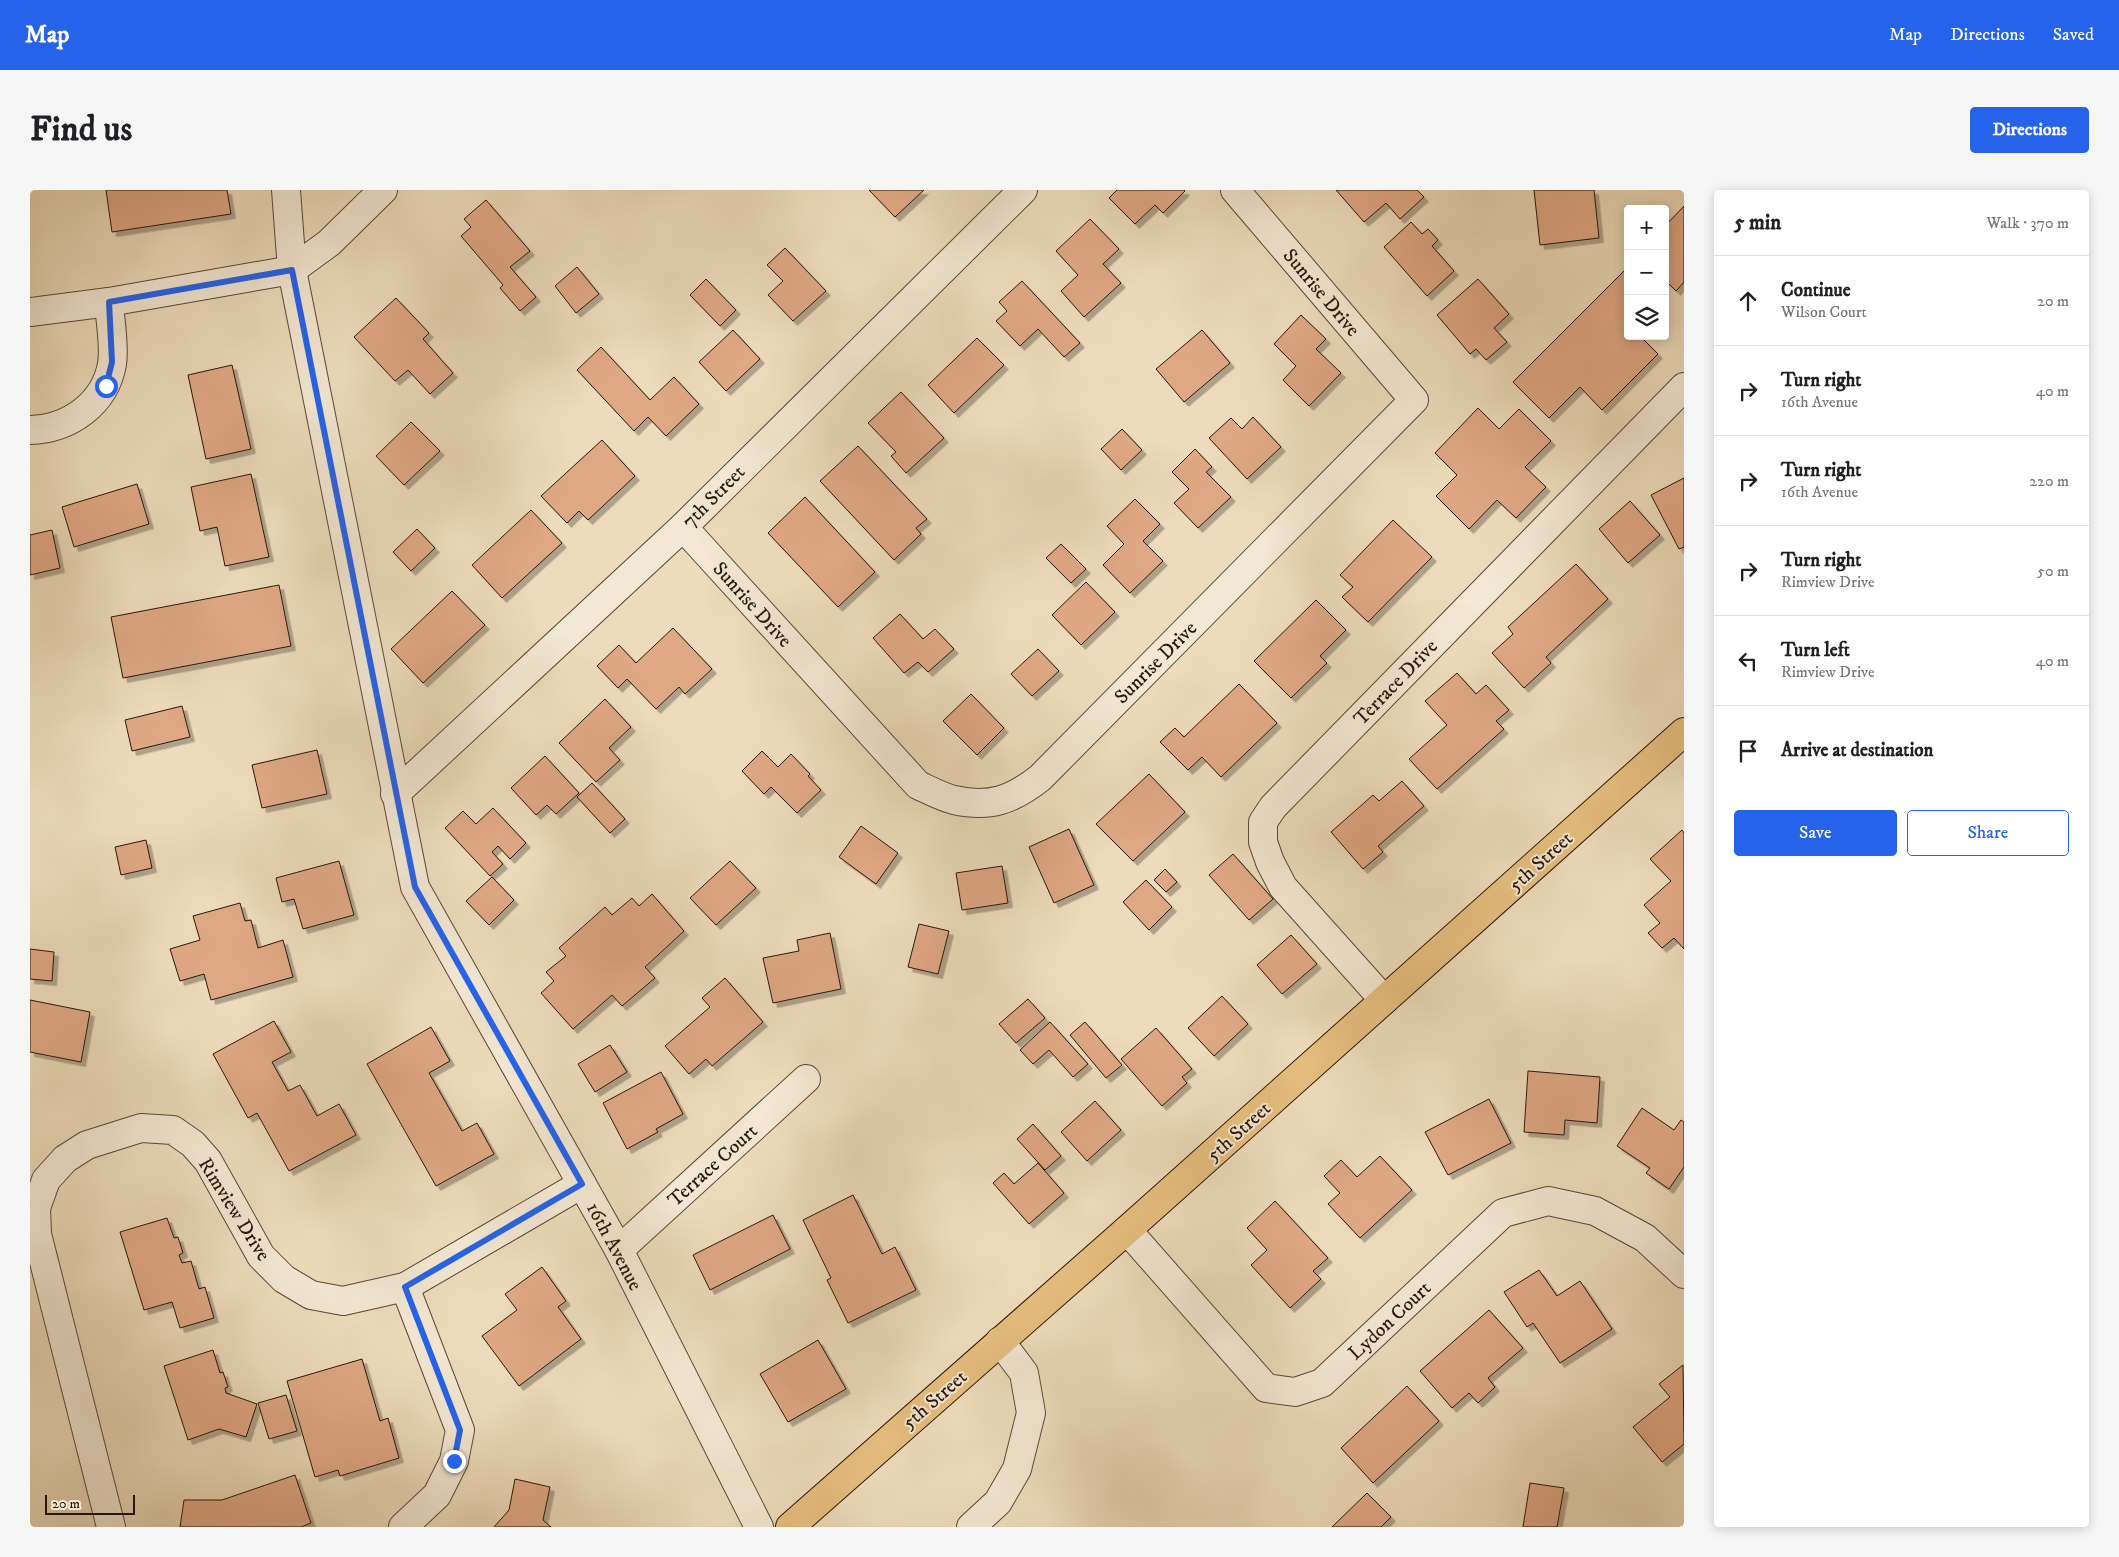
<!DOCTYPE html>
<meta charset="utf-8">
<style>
:root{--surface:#fff;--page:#f6f6f6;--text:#202124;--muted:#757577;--line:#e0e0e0;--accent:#2563eb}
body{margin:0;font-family:"IM FELL DW Pica",serif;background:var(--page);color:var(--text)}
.controls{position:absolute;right:15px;top:15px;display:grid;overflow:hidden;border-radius:5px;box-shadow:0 2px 12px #0003}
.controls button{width:45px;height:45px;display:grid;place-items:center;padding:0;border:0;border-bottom:1px solid var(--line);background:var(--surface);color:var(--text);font:25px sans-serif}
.scale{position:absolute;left:15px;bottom:12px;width:90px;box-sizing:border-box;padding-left:5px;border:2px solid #291608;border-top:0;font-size:14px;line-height:18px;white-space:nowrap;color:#291608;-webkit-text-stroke:4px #f3e8d3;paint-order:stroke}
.stop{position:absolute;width:15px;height:15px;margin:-11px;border:4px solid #2563eb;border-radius:50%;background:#fff}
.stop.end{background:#2563eb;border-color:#fff;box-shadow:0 1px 5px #0008}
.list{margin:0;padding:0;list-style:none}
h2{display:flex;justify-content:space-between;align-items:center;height:65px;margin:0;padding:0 20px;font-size:21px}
h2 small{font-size:16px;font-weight:400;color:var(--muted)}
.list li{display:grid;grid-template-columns:32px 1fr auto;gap:15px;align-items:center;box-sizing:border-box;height:90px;padding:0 20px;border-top:1px solid var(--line)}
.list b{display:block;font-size:19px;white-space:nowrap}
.list p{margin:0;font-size:16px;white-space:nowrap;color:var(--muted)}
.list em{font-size:16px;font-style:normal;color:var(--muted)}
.actions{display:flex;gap:10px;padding:15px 20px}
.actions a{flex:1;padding:11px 0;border:1px solid var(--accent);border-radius:5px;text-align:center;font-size:18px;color:var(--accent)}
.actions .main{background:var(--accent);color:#fff}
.icon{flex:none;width:28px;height:28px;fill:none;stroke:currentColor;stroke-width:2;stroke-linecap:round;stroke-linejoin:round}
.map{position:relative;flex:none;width:1654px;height:1337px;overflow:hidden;border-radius:5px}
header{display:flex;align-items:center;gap:30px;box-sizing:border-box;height:70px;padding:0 25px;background:var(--accent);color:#fff}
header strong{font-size:24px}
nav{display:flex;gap:28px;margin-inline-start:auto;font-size:18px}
.intro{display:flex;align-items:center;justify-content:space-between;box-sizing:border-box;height:120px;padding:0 30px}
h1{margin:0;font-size:35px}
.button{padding:12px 22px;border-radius:5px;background:var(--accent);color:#fff;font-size:18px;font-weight:700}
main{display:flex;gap:30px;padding:0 30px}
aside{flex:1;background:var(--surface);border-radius:5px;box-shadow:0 2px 12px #0003}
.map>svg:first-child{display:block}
.building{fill:#dfa885;stroke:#291608;filter:url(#shadow)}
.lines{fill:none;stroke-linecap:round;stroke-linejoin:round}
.minor-casing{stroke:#5a4835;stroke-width:30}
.major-casing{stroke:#291608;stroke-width:30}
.minor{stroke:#f3e8d3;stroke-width:28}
.major{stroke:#e6be7e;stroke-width:28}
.route{stroke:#2563eb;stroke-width:6}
.labels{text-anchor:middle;stroke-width:4;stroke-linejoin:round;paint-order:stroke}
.street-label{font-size:20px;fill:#291608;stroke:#f3e8d3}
</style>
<header>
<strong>Map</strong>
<nav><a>Map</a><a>Directions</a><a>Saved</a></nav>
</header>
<div class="intro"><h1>Find us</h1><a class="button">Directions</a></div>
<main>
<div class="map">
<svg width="1654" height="1337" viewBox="0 0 1654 1337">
<defs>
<filter id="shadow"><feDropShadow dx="4.5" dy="4.5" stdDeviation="0" flood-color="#0004"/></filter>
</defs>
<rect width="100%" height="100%" fill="#eddcbb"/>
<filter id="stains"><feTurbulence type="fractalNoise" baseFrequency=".004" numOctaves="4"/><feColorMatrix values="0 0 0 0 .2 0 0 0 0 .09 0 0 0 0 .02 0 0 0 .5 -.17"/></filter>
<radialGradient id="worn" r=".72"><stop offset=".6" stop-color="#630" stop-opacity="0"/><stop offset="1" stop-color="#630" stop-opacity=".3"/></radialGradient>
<!-- building -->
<g class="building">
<polygon points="76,0 197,0 201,24 82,42"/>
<polygon points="839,0 894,0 865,27"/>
<polygon points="1087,0 1154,0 1155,1 1133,23 1125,15 1105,34 1079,8"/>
<polygon points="1306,0 1387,0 1394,7 1370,29 1356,13 1334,32"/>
<polygon points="1504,0 1564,0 1569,48 1510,55"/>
<polygon points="456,10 500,61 480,77 506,107 490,121 470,98 473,95 431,46 441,37 434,29"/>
<polygon points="1654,16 1654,92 1646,101 1635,90 1635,36"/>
<polygon points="1060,29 1089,59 1073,74 1091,93 1054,127 1031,101 1048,85 1026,61"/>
<polygon points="1381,32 1392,44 1398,39 1408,50 1402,56 1424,81 1397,106 1354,57"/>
<polygon points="755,58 796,101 763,131 738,105 753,91 737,75"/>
<polygon points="547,77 569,104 546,123 525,96"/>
<polygon points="1598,77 1598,146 1610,146 1628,164 1572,220 1550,197 1519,228 1483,192"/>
<polygon points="676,89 706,120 690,136 660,105"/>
<polygon points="1448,89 1479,124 1464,138 1477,152 1456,170 1446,159 1440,164 1407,125"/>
<polygon points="992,91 1050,153 1034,167 1008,139 990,156 966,131 977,121 969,112"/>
<polygon points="366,108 399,143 393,149 423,183 400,204 378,180 365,191 324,147"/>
<polygon points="1271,125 1296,149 1286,159 1311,183 1279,216 1253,190 1266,176 1244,154"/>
<polygon points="703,140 730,169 696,201 669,172"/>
<polygon points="1172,140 1200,173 1154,212 1126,179"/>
<polygon points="947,148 974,175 924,223 898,195"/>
<polygon points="571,157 620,210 644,187 669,214 636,246 618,227 604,241 547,180"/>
<polygon points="202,175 221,259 176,269 158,185"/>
<polygon points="871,202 914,248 876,283 861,266 866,262 838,233"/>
<polygon points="1448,218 1469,239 1489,219 1521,251 1495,277 1516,297 1486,328 1467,310 1439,339 1406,306 1427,285 1405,263"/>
<polygon points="1223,227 1251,257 1217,289 1179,248 1201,228 1212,239"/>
<polygon points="381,232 410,261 374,295 346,266"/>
<polygon points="1092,239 1112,260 1091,280 1071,259"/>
<polygon points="572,250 605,286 558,330 549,321 537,333 511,306"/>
<polygon points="828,256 897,329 886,338 891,344 864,370 790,291"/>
<polygon points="1165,259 1182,277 1176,282 1201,307 1168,338 1144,313 1159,299 1142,282"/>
<polygon points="221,284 239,367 195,376 187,337 170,341 161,297"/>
<polygon points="1654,288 1654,357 1649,359 1621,305"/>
<polygon points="107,294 119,334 44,357 32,317"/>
<polygon points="775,307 845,382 808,417 738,343"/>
<polygon points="1105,309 1130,334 1113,351 1133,371 1100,403 1073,375 1094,354 1077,336"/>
<polygon points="1600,311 1630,345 1598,373 1569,339"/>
<polygon points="501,320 532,353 472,408 442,375"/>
<polygon points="1363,330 1402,367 1338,432 1312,407 1323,397 1310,385"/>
<polygon points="387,339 405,358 381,381 363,362"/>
<polygon points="22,340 30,378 0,385 0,345"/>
<polygon points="1031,354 1056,379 1041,393 1016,368"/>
<polygon points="1546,374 1578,409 1516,467 1521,473 1494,498 1462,463 1483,444 1478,437"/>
<polygon points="1056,392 1085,422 1051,455 1022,425"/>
<polygon points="249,395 261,456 93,488 81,427"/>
<polygon points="422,401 455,435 393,493 361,459"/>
<polygon points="1286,410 1316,440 1290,466 1297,473 1261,508 1224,471"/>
<polygon points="870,424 893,449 905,439 924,459 898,482 888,472 874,483 843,448"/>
<polygon points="643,438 682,479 655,504 649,497 626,519 597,489 588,498 567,476 589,455 606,473"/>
<polygon points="1008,459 1029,481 1002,506 981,484"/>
<polygon points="1427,483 1446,504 1456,495 1479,520 1466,531 1474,539 1407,599 1379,569 1417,535 1395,511"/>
<polygon points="1209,494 1247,533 1191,587 1172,567 1158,580 1130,552 1145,538 1154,547"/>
<polygon points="941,504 974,538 947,565 913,531"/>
<polygon points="575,509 601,537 579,558 590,570 566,592 529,553"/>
<polygon points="152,516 160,547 102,561 95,530"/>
<polygon points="287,560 297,604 232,618 222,575"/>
<polygon points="732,561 748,577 761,564 780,584 778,586 791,600 767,623 741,597 734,604 712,581"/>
<polygon points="515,566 549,603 526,624 517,615 506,625 481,598"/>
<polygon points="1119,584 1155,622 1103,671 1066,634"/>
<polygon points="1372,591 1394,616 1348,656 1353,662 1333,679 1301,642 1343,605 1349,611"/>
<polygon points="562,593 595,629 580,643 547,607"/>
<polygon points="463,618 496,653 480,669 468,656 462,662 473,674 460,686 415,638 433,621 446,634"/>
<polygon points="831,636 868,663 846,694 809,667"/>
<polygon points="1039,639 1064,695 1024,713 999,657"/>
<polygon points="1652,640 1654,643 1654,759 1644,748 1632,758 1618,743 1630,733 1614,715 1641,691 1620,669"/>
<polygon points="116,650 122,678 91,685 85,657"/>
<polygon points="1203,664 1243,709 1219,730 1179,685"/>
<polygon points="309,671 324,725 273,739 264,709 252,712 246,688"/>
<polygon points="700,671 726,698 686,735 660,708"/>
<polygon points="972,676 978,713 932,720 926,683"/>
<polygon points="1135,679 1147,692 1136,702 1124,690"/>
<polygon points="462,687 484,710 459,735 436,711"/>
<polygon points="1116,690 1142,717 1119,740 1093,712"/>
<polygon points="622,704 654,741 615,777 625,788 592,816 582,805 543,839 511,803 524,791 516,782 536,766 529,758 575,717 582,725 602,708 609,716"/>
<polygon points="210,713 215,731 221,730 228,758 253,750 263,787 181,810 174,784 150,791 140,759 170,750 163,726"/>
<polygon points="889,734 919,741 908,784 878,777"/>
<polygon points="800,743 811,799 743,813 733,768 769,761 767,750"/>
<polygon points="1261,745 1287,774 1252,804 1227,775"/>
<polygon points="0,759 24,762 22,791 0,789"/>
<polygon points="695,788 733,832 682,876 676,869 659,884 635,856 680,817 672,808"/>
<polygon points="1192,806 1218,834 1184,866 1158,838"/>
<polygon points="998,809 1015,828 986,853 969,834"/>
<polygon points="0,810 60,822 51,872 0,862"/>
<polygon points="244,831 261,862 242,872 258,901 270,895 287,926 309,914 326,945 259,981 227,923 218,928 183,864"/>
<polygon points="1020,832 1058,874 1043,887 1019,860 1003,874 990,860"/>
<polygon points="1055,832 1092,875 1076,888 1040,845"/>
<polygon points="401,837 420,871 399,883 432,941 447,933 464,964 406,996 337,874"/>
<polygon points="1126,838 1162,879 1152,887 1157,893 1132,916 1091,869"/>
<polygon points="580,855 597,882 565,902 548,874"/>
<polygon points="1498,881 1570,887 1567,933 1535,930 1534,945 1494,942"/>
<polygon points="631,882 653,924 626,939 628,942 597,959 573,913"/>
<polygon points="1459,909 1481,953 1418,985 1395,942"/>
<polygon points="1065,911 1091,940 1057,971 1031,942"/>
<polygon points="1612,918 1644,940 1651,930 1654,932 1654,977 1639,999 1616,983 1620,978 1587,956"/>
<polygon points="1003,934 1031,966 1015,980 987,949"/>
<polygon points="1350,966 1382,1000 1330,1048 1298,1014 1310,1003 1294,986 1311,970 1327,987"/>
<polygon points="1008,973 1034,1003 999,1034 963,993 974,983 984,994"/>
<polygon points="823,1005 852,1064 865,1057 886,1100 818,1133 797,1090 801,1088 773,1030"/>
<polygon points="1245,1011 1298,1068 1283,1081 1291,1089 1260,1118 1221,1075 1237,1060 1217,1038"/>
<polygon points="743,1025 760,1059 680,1100 663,1065"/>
<polygon points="137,1028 144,1048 148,1047 153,1063 149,1065 152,1073 161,1071 169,1099 175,1097 184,1128 150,1138 142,1112 114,1120 90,1042"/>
<polygon points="512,1077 536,1111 528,1117 551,1149 489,1196 452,1146 487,1120 475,1104"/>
<polygon points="1509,1080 1527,1106 1550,1091 1582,1139 1530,1173 1503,1133 1497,1137 1474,1102"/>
<polygon points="1459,1120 1493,1158 1458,1188 1465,1197 1448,1213 1439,1203 1422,1218 1390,1181"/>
<polygon points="788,1150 816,1199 758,1232 730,1184"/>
<polygon points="183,1160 190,1183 193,1182 198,1197 195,1198 196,1203 227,1214 216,1247 189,1239 158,1250 134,1176"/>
<polygon points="332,1169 350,1231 358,1228 369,1268 310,1286 308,1280 285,1287 257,1191"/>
<polygon points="1653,1175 1654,1254 1632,1272 1603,1237 1640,1207 1629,1194"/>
<polygon points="1377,1196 1409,1231 1343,1293 1311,1258"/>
<polygon points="256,1205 267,1241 239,1249 228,1213"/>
<polygon points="265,1285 281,1333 271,1337 150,1337 154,1310 192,1310"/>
<polygon points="485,1289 520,1297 513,1330 521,1337 464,1337 479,1320"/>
<polygon points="1500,1293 1534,1298 1527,1337 1493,1337"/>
<polygon points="1337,1303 1361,1327 1351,1337 1302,1337"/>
</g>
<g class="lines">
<!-- minor casing -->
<g class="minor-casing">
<g id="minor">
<polyline points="256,0 262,80 385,697 589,1060 729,1337"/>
<polyline points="0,122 79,112 262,80 299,53 353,0"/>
<path d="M0,240c39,-1 75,-26 82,-66 3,-18 -2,-43 -3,-62"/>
<path d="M653,337l235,258c11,5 24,12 36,15 36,8 58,0 86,-22l374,-378 -179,-210"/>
<polyline points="365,604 653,337 993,0"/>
<polyline points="1354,810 1253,697 1240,672 1233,652 1233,632 1243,617 1654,197"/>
<polyline points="1097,1040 1236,1198 1265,1202 1292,1193 1473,1023 1518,1011 1565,1021 1615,1048 1654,1084"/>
<polyline points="589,1060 776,889"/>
<polyline points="81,1337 7,1044 6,1018 16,990 35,969 57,955 111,938 143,940 163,954 178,971 231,1066 254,1089 281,1105 313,1111 375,1097 552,994"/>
<polyline points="373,1337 407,1305 424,1271 430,1240 375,1097"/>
<polyline points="941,1337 968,1312 987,1279 1001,1223 994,1183 970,1151"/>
</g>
</g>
<!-- major casing -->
<g class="major-casing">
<polyline id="major" points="760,1337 1097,1040 1654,542"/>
</g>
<!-- minor -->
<use href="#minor" class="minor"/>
<!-- major -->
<use href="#major" class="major"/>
</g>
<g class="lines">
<!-- route -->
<polyline class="route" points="76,196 82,172 79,112 262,80 385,697 552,994 375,1097 430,1240 424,1271"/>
</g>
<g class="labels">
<!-- street labels -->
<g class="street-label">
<text transform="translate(1292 102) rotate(50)" y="7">Sunrise Drive</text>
<text transform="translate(683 306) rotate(-45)" y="7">7th Street</text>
<text transform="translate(723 414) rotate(48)" y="7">Sunrise Drive</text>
<text transform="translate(1125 472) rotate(-45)" y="7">Sunrise Drive</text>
<text transform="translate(1365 492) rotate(-46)" y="7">Terrace Drive</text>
<text transform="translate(1510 671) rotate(-42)" y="7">5th Street</text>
<text transform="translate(1208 941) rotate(-42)" y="7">5th Street</text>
<text transform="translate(682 975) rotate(-42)" y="7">Terrace Court</text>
<text transform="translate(205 1019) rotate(58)" y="7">Rimview Drive</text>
<text transform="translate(585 1056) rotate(62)" y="7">16th Avenue</text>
<text transform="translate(1359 1130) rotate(-43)" y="7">Lydon Court</text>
<text transform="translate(904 1209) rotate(-41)" y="7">5th Street</text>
</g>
</g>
<rect width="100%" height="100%" filter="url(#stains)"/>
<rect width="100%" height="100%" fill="url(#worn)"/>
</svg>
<div class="controls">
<button>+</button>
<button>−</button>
<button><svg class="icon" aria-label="layers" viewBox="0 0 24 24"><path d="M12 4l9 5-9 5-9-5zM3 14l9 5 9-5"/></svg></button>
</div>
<div class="scale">20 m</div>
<div class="stop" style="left:76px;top:196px"></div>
<div class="stop end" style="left:424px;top:1271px"></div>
</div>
<aside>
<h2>5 min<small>Walk · 370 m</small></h2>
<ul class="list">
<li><svg class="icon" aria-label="ahead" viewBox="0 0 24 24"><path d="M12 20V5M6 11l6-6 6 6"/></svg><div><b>Continue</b><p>Wilson Court</p></div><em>20 m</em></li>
<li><svg class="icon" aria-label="right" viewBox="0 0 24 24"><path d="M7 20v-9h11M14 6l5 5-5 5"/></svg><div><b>Turn right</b><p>16th Avenue</p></div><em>40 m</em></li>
<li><svg class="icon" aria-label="right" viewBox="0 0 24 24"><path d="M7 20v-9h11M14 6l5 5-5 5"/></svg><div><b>Turn right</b><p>16th Avenue</p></div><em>220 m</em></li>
<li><svg class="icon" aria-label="right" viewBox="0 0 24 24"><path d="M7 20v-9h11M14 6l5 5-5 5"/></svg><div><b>Turn right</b><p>Rimview Drive</p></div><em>50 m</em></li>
<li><svg class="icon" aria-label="left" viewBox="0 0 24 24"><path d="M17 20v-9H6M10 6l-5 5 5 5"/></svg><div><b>Turn left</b><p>Rimview Drive</p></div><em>40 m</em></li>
<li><svg class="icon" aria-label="arrive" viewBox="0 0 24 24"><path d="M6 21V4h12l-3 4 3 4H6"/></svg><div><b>Arrive at destination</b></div></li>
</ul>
<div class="actions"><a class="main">Save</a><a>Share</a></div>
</aside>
</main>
